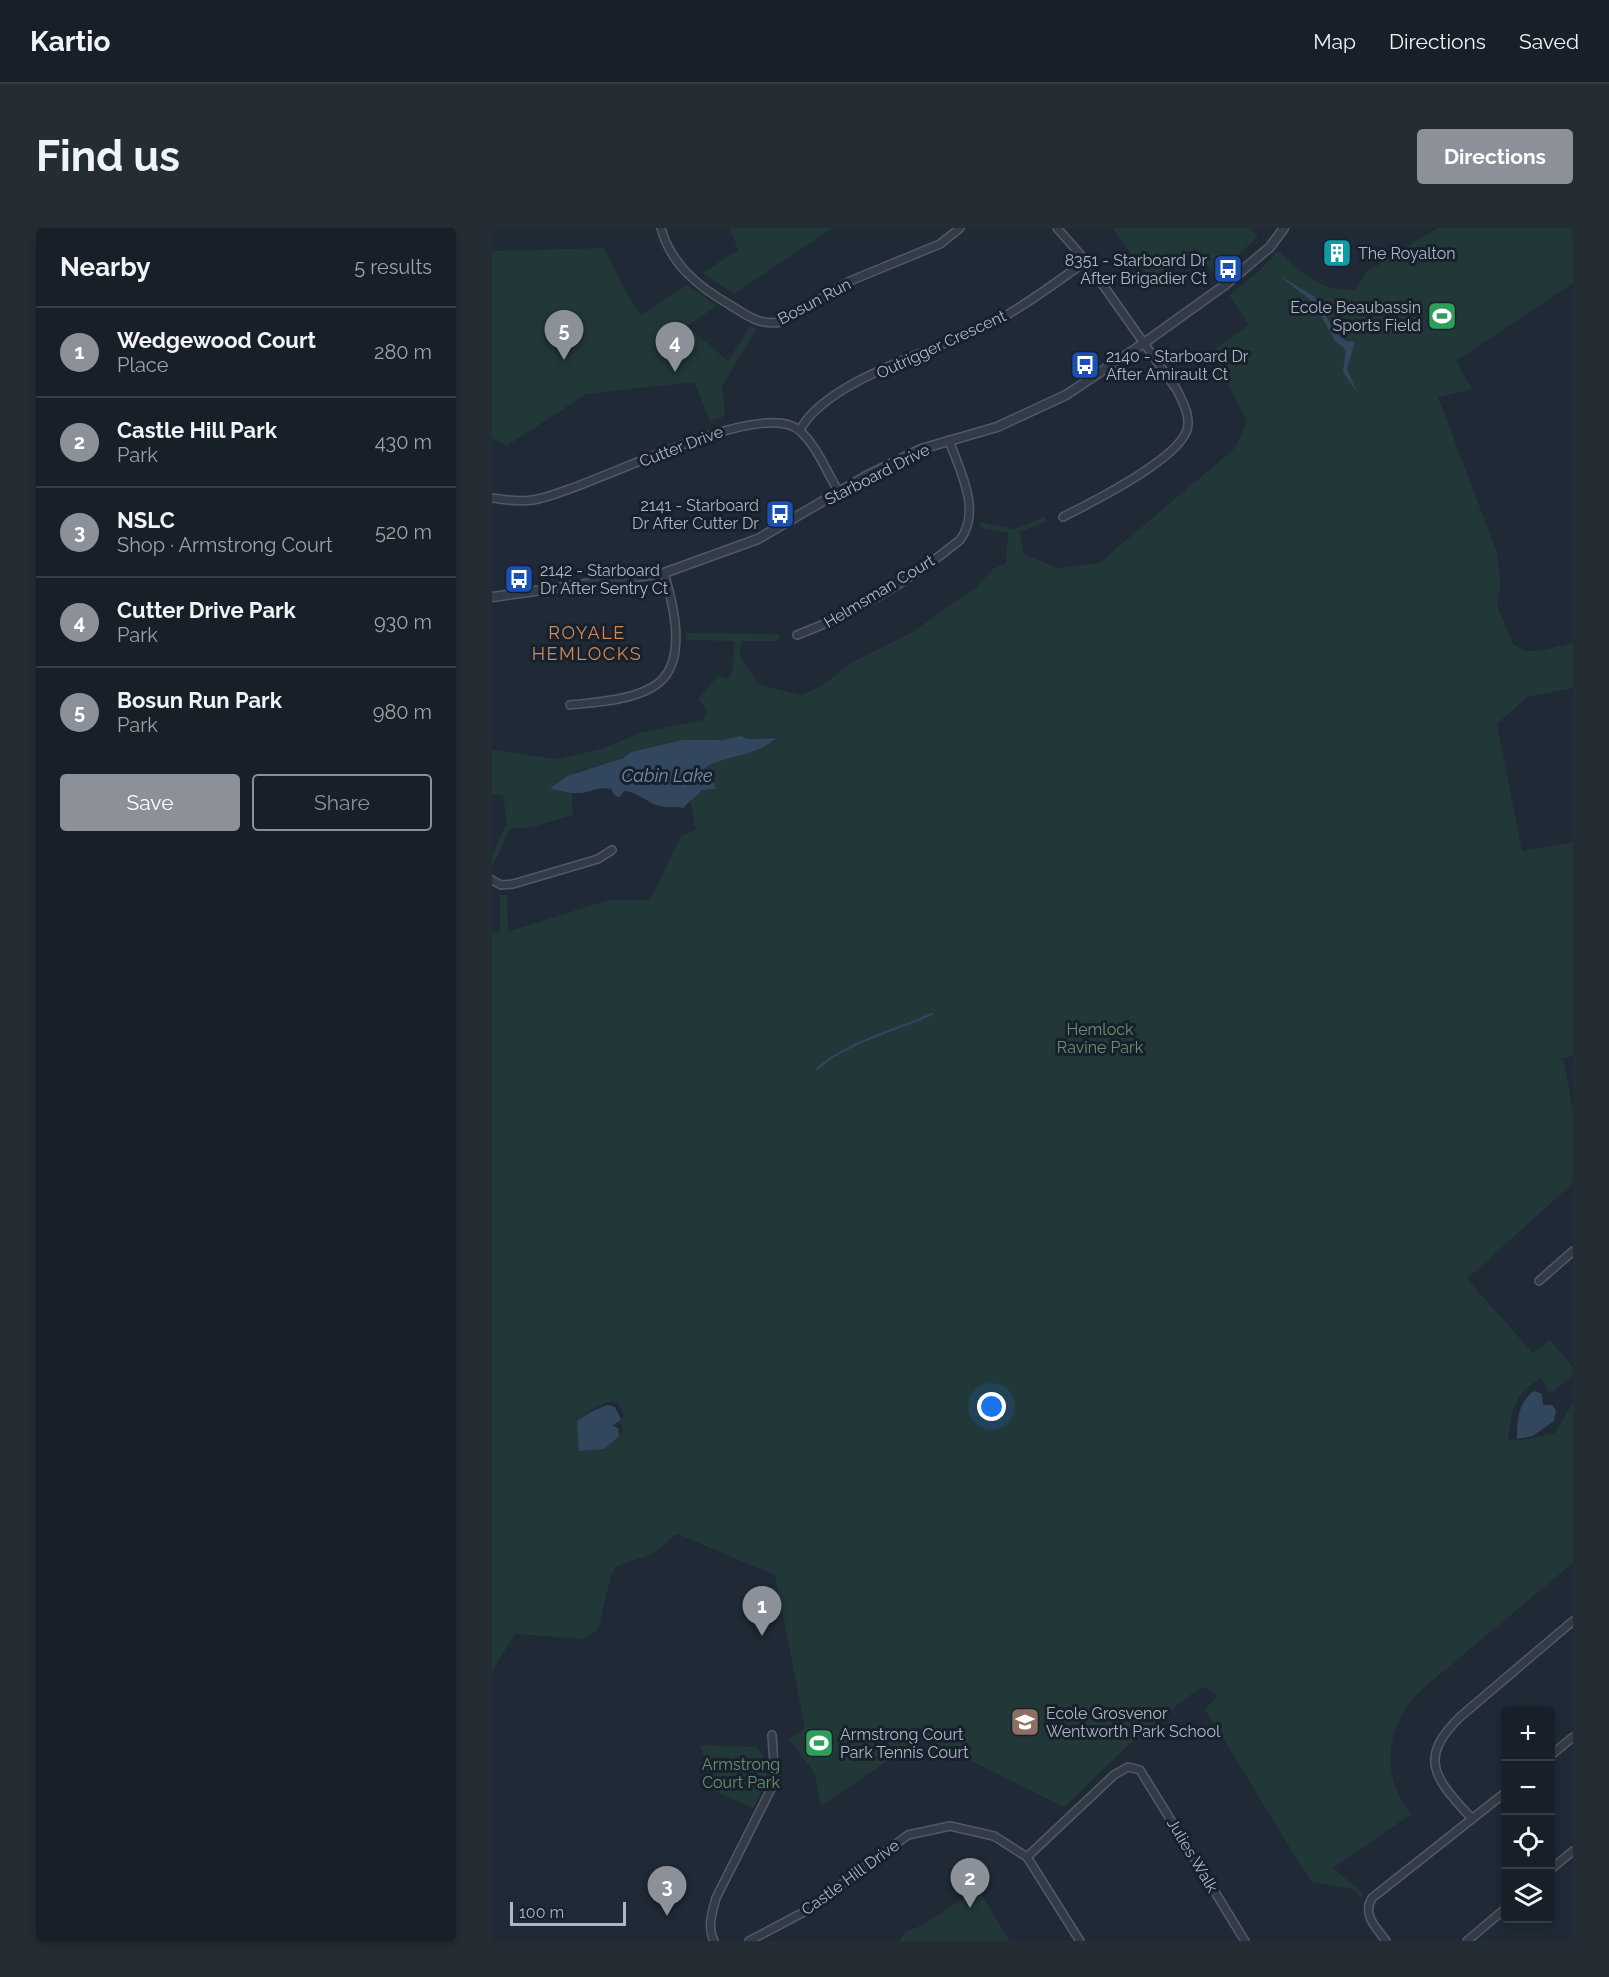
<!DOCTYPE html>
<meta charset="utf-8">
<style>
:root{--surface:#172028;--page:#242d34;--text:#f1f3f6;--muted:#9ea3a8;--line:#363e45;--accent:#8c9099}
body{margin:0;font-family:Raleway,sans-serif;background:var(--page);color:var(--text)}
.controls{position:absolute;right:18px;bottom:18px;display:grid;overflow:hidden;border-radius:6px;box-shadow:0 3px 9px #0003}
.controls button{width:54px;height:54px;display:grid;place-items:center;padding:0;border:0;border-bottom:2px solid var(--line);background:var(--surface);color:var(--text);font:30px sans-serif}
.scale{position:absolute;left:18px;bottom:15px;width:116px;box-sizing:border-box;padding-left:6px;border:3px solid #acb6c4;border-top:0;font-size:16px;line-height:21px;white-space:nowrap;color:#acb6c4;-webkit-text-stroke:4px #18212b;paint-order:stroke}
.you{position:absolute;left:500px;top:1179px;width:21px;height:21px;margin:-15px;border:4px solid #fff;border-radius:50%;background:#1a73e8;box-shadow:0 0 0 9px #1a73e833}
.badge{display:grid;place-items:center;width:39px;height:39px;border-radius:50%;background:var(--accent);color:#fff;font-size:20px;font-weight:700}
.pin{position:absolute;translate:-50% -50px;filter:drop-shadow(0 2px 3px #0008)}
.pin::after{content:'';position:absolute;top:32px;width:21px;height:18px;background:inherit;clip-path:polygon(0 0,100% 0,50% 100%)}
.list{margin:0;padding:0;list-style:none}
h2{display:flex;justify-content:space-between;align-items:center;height:78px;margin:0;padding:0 24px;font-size:26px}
h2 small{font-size:20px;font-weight:400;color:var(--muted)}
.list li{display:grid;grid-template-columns:39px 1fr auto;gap:18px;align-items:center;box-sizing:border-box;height:90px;padding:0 24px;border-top:2px solid var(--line)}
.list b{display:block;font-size:22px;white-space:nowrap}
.list p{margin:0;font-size:20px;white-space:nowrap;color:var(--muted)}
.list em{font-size:20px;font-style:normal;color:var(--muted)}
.actions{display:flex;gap:12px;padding:18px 24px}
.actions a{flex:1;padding:14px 0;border:2px solid var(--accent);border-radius:6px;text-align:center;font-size:21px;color:var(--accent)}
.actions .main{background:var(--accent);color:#fff}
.icon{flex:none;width:33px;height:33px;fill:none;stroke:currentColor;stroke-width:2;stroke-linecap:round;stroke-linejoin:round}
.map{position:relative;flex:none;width:1081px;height:1713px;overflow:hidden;border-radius:6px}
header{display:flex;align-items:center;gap:36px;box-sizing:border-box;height:84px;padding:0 30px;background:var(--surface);border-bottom:2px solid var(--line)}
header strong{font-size:28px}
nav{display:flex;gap:33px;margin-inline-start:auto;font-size:21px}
.intro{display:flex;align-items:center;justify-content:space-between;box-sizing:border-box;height:144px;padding:0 36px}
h1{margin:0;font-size:42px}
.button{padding:15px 27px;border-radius:6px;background:var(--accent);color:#fff;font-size:21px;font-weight:700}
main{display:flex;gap:36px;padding:0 36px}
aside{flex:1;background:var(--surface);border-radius:6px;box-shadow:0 3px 9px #0003}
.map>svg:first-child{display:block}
.green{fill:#223738;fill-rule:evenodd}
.water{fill:#32465e}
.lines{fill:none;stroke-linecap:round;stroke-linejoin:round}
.stream{stroke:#32465e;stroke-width:2}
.minor-casing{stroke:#505965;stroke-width:10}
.tertiary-casing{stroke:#505965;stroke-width:11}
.minor{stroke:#323b46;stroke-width:7}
.tertiary{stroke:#323b46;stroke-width:8}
.labels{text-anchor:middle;stroke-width:6;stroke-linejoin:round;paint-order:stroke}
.poi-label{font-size:16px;fill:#acb6c4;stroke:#18212b;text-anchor:start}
.street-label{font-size:16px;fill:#acb6c4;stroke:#18212b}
.park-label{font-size:16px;fill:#64936d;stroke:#18212b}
.neighbourhood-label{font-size:18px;letter-spacing:1.5px;fill:#d38858;stroke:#18212b}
.water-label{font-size:18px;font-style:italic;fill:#748eac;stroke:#18212b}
</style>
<header>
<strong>Kartio</strong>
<nav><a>Map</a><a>Directions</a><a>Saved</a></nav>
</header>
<div class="intro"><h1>Find us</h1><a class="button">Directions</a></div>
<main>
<aside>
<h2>Nearby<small>5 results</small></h2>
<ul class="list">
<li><span class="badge">1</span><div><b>Wedgewood Court</b><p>Place</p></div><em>280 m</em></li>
<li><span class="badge">2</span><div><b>Castle Hill Park</b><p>Park</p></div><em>430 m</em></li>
<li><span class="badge">3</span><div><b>NSLC</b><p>Shop · Armstrong Court</p></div><em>520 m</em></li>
<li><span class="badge">4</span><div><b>Cutter Drive Park</b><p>Park</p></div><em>930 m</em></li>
<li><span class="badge">5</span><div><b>Bosun Run Park</b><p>Park</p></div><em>980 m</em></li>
</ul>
<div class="actions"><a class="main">Save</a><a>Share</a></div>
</aside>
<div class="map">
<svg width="1081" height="1713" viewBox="0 0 1081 1713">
<rect width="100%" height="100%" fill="#1f2a36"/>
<!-- green -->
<g class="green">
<polygon points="238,0 341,0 242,66 210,45 246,22"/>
<polygon points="620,0 758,0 766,9 723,47 702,19 701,24 661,55"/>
<path d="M945,0h136v55l-117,78 16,28 -34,8 58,153 5,35 -4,21 17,39 12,6h13l34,-8v45l-46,9 -30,27 25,127 51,-9v214l-10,2 10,51v74l-106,96 66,74 17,-13 23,27v8l-20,17 -7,-1v-6l-5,-6c-28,13 -30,37 -33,63l5,-3 5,2 37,-8 18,-30v160l-152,127c-35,34 -42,85 -10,124l-78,54 30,25 -2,4 -9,-8 -41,-7 -106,-173 12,-13 -13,-9 -6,2 -62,49 -72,69 -141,-70 -102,69 -7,-34 -25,-32 16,-12 -30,-153 -98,-41 -25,20 -36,12 -5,10 -13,54 -14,9 -69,-5 -23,37v-739l8,1v-38h7l1,37 100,-32h42l31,-64 15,-6 -6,-30 12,-10h12v-10l-8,1 -10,-6c12,-9 24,-16 38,-20 14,-4 34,-3 42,-18l-29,2 -4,-3 -6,3 -60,2 -46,11 -14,8 -36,10 -16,7 -14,12 21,4 1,22 -41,12 -22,2 -18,38v-12l15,-33 -4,-26 -11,-2v-44l65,9 45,-10 37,-16 63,-13 6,-8 -10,-13 20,-23 10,3 5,-10 1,-28 -48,-1v-7l93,1v7h-38l-1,15 18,28 43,11 19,-8 31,-24 60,-30 64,-45 18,-19 13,-6 2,-30 -29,-6 1,-5 33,7 32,-12 1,5 -27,10 5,22 33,14 42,-5 134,-113 8,-13 5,-17 -30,-61 5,-4 -5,-7 33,-23 -20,-30 27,-21 22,-23c24,21 44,43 78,38l9,-16zM120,1173l6,2 7,13 -9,6 5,2 2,7 -10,10 -33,-22c7,-9 21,-15 32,-18z"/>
<polygon points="112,20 131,59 149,87 195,57 225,78 195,98 236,133 258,98 265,100 230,159 233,188 218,193 202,154 94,166 15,218 0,210 0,23"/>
<path d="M208,1517l56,2c20,20 8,40 -3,61l-39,-17z"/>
<polygon points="486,1661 518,1713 407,1713 414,1703 429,1698"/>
</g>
<!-- water -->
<g class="water">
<polygon points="788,48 822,68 845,106 854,113 863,114 855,141 865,164 851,144 854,122 843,113 822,75"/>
<path d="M250,508l5,3 29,-1c-21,22 -59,14 -80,38l10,5 7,-4 2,12 -13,1 -19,18c-7,-2 -13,0 -19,-1 -17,-3 -25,-15 -40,-16l-4,6 -5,-1 -4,-7c-17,-3 -19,4 -32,4 -10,1 -19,-3 -29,-4l17,-13 56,-18 8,-6 51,-12h40z"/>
<path d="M1042,1163l8,3 1,11h9l4,5 -2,11 -21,15 -16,3c0,-18 1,-37 17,-48z"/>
<path d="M116,1177l7,2 6,12 -8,7 5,2 1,8 -15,13 -25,2 -2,-29c7,-8 20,-13 31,-17z"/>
</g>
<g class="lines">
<!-- stream -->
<path class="stream" d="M325,841c30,-27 77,-38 115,-55"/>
<!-- minor casing -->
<g class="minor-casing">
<g id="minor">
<path d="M169,0c10,37 38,59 69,77 18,11 30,21 51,17l69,-41 90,-37 20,-16"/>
<path d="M565,0l29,33 91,129c6,13 14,26 10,40 -10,30 -95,72 -124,87"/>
<path d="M308,202c27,-52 145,-82 198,-110 31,-17 59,-38 88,-59"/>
<path d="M0,270c13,2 28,4 41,2 52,-8 229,-106 267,-69 17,15 27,42 39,61"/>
<path d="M305,407c58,-22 115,-56 163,-95 22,-30 0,-68 -11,-100"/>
<path d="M78,477c26,-3 57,-4 81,-17 39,-20 23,-82 13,-115"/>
<polyline points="0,652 9,657 21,656 106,631 120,622"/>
<polyline points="1047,1053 1081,1023"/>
<polyline points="1058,1528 1081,1509"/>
<path d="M980,1591c-35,-39 -57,-59 -11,-103l112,-95"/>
<polyline points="535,1629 622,1547 636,1539 648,1542 753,1713"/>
<polyline points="1058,1642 1081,1623"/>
<path d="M222,1713c-7,-14 -2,-28 2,-43l59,-117 -3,-46"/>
<polyline points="257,1713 312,1684 416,1607 458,1598 502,1608 535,1629 588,1713"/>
<path d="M894,1713c-10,-14 -24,-26 -14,-43l134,-106"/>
<polyline points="975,1713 1014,1680"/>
</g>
</g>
<!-- tertiary casing -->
<g class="tertiary-casing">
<polyline id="tertiary" points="0,369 172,345 266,311 374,248 429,221 505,199 574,167 652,115 733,57 778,19 792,0"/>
</g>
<!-- minor -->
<use href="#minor" class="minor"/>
<!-- tertiary -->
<use href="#tertiary" class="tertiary"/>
</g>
<!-- icons -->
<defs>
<g id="building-square" transform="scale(1.5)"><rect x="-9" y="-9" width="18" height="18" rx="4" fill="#0f9aa8" stroke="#18212b"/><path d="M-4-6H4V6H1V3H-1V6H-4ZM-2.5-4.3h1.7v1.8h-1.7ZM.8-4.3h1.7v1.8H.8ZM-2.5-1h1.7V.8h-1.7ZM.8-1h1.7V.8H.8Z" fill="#fff"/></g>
<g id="bus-square" transform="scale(1.5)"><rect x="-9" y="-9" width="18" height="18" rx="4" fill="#1a4fb4" stroke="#18212b"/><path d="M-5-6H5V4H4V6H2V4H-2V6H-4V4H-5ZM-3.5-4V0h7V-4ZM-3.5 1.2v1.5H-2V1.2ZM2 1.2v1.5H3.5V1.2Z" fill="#fff"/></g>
<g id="stadium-square" transform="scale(1.5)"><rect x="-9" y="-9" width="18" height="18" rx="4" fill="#2e9e5b" stroke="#18212b"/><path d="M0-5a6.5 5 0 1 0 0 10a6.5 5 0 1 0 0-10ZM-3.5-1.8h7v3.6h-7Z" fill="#fff"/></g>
<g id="school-square" transform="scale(1.5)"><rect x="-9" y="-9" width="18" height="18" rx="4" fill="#8d6e63" stroke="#18212b"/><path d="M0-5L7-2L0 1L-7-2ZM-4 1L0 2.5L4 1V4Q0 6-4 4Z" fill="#fff"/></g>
</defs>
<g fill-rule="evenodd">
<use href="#building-square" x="845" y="25"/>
<use href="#bus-square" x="736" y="41"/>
<use href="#stadium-square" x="950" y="88"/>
<use href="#bus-square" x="593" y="137"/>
<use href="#bus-square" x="288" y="286"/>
<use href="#bus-square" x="27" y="351"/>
<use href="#school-square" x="533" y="1494"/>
<use href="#stadium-square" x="327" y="1515"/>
</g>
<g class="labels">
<!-- poi labels -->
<g class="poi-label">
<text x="866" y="31">The Royalton</text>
<text x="715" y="38" text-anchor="end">8351 - Starboard Dr<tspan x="715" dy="18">After Brigadier Ct</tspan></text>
<text x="929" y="85" text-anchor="end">Ecole Beaubassin<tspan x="929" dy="18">Sports Field</tspan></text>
<text x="614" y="134">2140 - Starboard Dr<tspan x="614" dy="18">After Amirault Ct</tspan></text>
<text x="267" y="283" text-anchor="end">2141 - Starboard<tspan x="267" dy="18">Dr After Cutter Dr</tspan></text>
<text x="48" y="348">2142 - Starboard<tspan x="48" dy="18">Dr After Sentry Ct</tspan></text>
<text x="554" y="1491">Ecole Grosvenor<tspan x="554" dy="18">Wentworth Park School</tspan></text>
<text x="348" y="1512">Armstrong Court<tspan x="348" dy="18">Park Tennis Court</tspan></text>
</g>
<!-- street labels -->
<g class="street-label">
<text transform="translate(322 73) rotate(-28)" y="6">Bosun Run</text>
<text transform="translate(449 116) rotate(-25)" y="6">Outrigger Crescent</text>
<text transform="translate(189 218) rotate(-21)" y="6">Cutter Drive</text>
<text transform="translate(385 246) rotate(-27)" y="6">Starboard Drive</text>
<text transform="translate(387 363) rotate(-31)" y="6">Helmsman Court</text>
<text transform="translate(701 1627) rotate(59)" y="6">Julies Walk</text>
<text transform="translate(358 1649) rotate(-36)" y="6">Castle Hill Drive</text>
</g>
<!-- park labels -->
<g class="park-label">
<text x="608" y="807">Hemlock<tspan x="608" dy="18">Ravine Park</tspan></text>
<text x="249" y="1542">Armstrong<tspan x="249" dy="18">Court Park</tspan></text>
</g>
<!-- neighbourhood labels -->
<g class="neighbourhood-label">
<text x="95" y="411">ROYALE<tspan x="95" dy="21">HEMLOCKS</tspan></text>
</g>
<!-- water labels -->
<g class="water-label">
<text x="175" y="554">Cabin Lake</text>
</g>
</g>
</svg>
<div class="controls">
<button>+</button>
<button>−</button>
<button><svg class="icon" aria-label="locate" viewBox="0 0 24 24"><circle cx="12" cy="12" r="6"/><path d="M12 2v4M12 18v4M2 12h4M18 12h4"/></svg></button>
<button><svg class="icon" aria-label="layers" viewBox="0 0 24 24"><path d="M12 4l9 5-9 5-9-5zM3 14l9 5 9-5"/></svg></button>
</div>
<div class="scale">100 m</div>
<div class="you"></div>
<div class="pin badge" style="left:270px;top:1408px">1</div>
<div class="pin badge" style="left:478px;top:1680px">2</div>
<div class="pin badge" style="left:175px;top:1688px">3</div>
<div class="pin badge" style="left:183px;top:144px">4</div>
<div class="pin badge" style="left:72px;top:132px">5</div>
</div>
</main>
